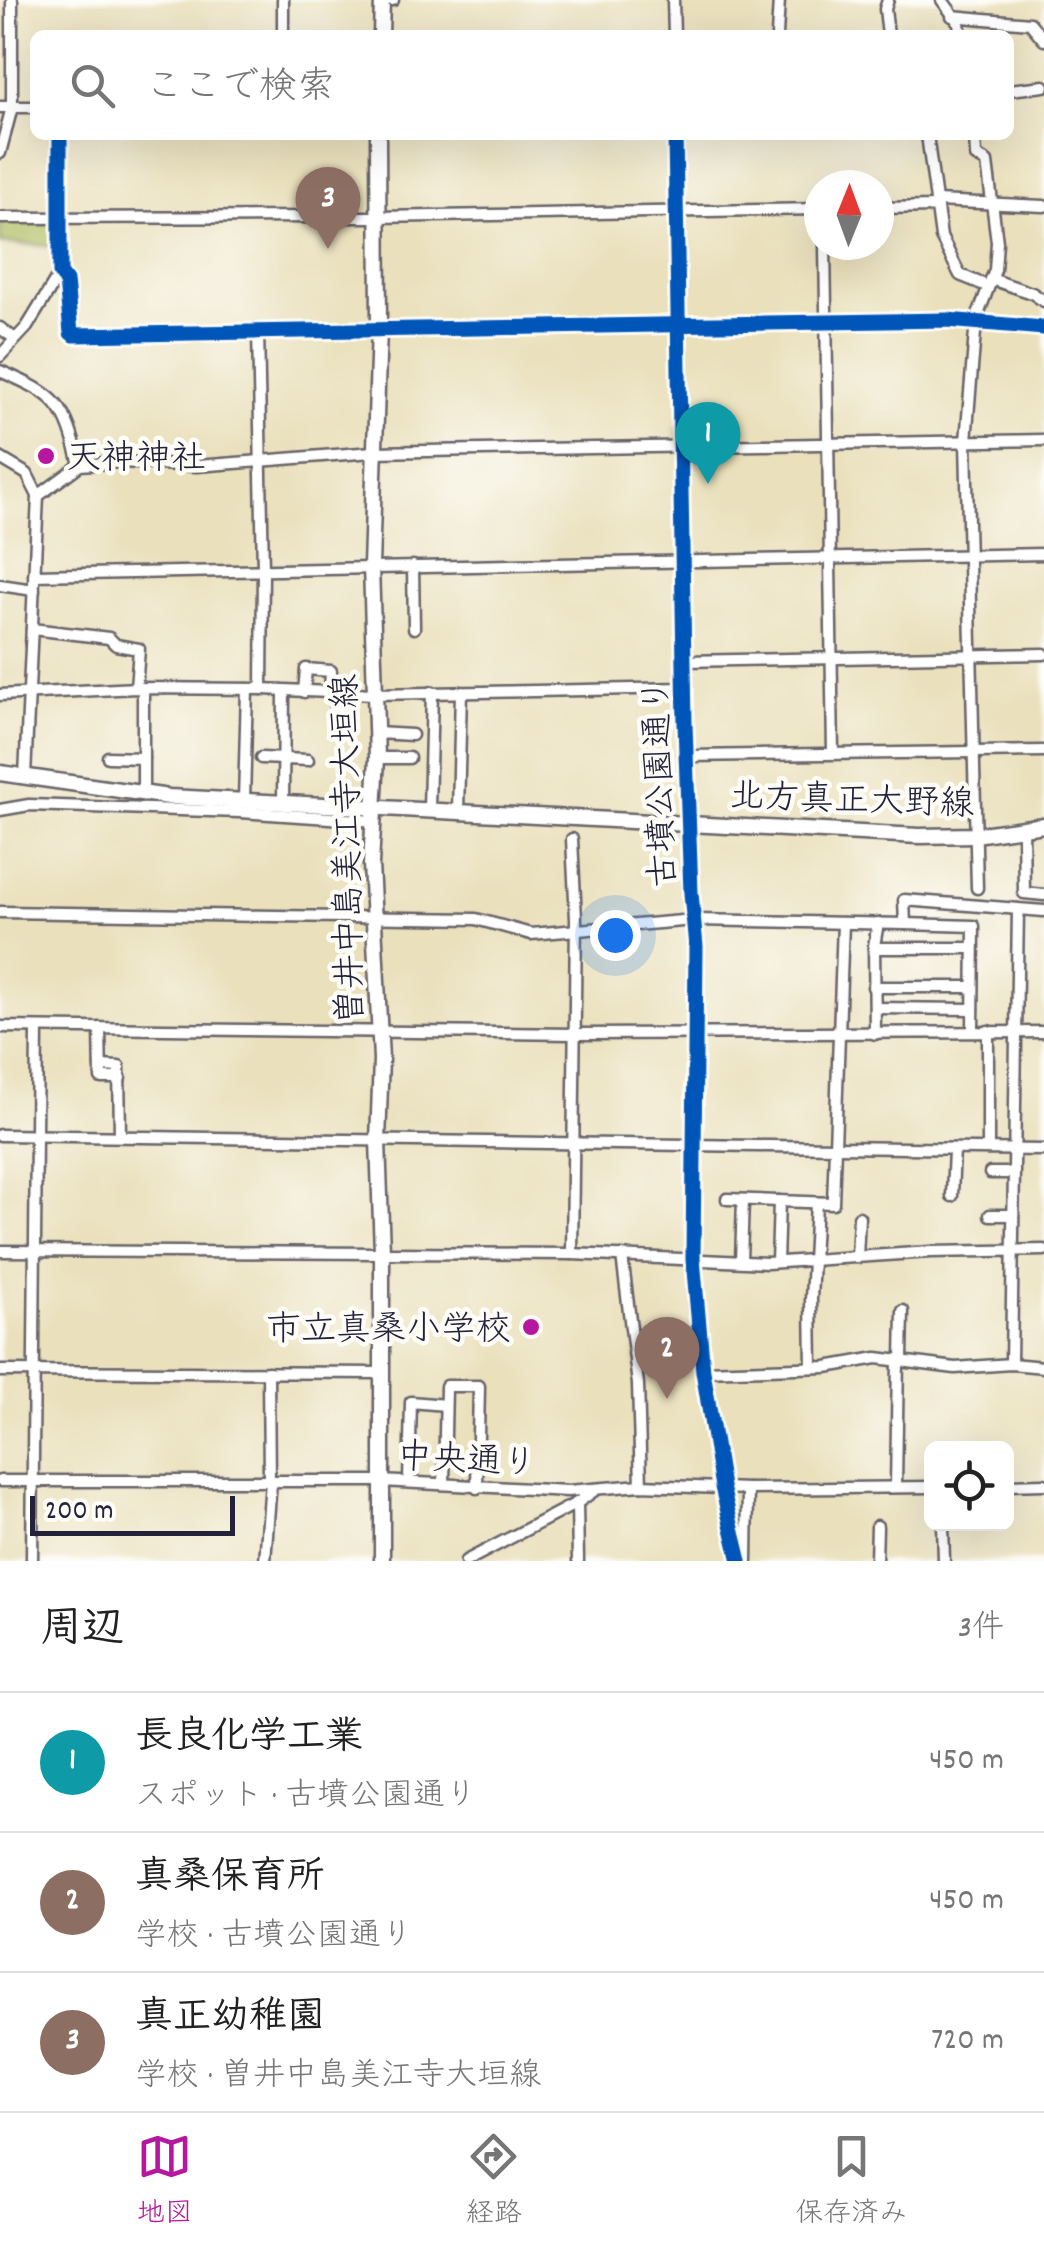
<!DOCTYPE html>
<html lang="ja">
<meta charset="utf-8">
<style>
:root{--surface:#fff;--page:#f6f6f6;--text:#222;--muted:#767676;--line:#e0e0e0;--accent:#b5179e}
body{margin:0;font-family:Dekko,"Klee One",sans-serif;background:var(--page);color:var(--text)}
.controls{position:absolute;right:30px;bottom:30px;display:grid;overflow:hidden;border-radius:15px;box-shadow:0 10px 40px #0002}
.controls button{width:90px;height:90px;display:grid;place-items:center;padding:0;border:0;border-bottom:2px solid var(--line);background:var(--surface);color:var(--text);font:50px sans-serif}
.compass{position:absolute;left:804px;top:170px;width:90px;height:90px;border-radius:50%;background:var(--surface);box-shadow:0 10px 40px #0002;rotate:1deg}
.scale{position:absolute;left:30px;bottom:25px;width:205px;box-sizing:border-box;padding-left:10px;border:5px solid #22223b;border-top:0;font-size:28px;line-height:35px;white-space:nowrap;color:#22223b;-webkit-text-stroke:8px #fdfcf7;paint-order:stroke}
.you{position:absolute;left:615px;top:935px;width:35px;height:35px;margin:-25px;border:8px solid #fff;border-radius:50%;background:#1a73e8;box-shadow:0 0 0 15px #1a73e833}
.badge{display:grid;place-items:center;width:65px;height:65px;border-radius:50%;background:var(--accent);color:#fff;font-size:32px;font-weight:700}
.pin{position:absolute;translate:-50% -82px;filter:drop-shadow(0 2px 5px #0008)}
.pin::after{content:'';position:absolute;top:52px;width:35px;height:30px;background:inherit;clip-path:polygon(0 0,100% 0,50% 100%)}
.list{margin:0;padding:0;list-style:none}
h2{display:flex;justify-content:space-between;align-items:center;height:130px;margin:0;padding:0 40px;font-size:42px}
h2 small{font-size:32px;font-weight:400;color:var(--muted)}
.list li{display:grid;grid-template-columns:65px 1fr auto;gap:30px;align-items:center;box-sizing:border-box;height:140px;padding:0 40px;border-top:2px solid var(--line)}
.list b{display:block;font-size:38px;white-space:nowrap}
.list p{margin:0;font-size:32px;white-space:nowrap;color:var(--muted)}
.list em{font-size:32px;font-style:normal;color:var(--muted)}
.icon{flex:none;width:55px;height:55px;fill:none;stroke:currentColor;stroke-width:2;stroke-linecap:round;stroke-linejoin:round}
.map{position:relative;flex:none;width:1044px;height:1561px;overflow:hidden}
.search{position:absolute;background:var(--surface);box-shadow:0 10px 40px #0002;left:30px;right:30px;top:30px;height:110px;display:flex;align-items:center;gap:25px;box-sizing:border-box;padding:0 35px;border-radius:15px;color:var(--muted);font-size:38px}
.sheet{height:550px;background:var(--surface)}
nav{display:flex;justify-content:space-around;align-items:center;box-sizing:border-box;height:140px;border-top:2px solid var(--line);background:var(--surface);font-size:28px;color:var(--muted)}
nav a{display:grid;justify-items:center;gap:5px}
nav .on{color:var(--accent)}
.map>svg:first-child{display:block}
.green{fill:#afbc5e;stroke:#686f4c;stroke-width:2.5}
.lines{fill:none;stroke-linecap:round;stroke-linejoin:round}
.minor-casing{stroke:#686468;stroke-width:15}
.major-casing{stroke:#686468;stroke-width:19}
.minor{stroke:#fff;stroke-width:10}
.major{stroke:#fff;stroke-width:14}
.cycleway-casing{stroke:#fdfcf7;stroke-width:21}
.cycleway{stroke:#0057b8;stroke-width:15}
.poi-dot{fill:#b5179e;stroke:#fdfcf7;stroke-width:4}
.labels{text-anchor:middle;stroke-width:9;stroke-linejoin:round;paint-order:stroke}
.poi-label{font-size:35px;fill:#22223b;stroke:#fdfcf7;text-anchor:start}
.street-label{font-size:35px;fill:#22223b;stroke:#fdfcf7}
</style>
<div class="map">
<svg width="1044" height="1561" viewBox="0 0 1044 1561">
<rect width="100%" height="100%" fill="#fdfcf7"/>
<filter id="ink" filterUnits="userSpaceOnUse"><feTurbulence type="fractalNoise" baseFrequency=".01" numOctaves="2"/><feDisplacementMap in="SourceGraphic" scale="20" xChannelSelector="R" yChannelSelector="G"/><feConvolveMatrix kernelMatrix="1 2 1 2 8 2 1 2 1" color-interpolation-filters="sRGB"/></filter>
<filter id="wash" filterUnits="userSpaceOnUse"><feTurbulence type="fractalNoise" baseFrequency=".0048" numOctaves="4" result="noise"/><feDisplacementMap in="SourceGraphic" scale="40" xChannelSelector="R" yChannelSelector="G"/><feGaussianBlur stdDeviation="2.25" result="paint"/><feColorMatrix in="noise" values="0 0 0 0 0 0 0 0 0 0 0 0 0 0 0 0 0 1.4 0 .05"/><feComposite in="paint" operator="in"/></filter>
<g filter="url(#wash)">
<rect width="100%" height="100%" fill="#eae0bc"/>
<!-- green -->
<polygon class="green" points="0,221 57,222 56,246 0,243"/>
</g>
<g filter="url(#ink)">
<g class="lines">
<!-- minor casing -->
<g class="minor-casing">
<g id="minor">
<polyline points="283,0 283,35"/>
<polyline points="391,0 393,0"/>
<polyline points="673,0 674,35"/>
<polyline points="942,0 959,23 961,35"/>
<polyline points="952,16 1030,23 1044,40"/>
<polyline points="777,35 779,0"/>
<polyline points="888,35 885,9 888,0"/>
<polyline points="1009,90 1044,86"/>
<polyline points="0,107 35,107"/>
<polyline points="60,135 60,273 66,281 71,333 74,335 947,320 1044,328"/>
<polyline points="675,135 685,724 691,893 696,947 693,1259 703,1371 722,1487 740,1561"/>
<polyline points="927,135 941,237 960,275 987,286"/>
<polyline points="975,135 976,156 987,162 997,242 995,270 976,320 966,441 977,888"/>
<polyline points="0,153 12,107 12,0"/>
<polyline points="936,201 1044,206"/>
<polyline points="879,208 937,207"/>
<polyline points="0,218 377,217 819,209"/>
<polyline points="825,245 833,753"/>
<polyline points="991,279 1032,293 1044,301"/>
<polyline points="0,328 14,338"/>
<polyline points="0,356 27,327 60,273"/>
<path d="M0,371c58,25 65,32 80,94"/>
<polyline points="0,458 27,474 38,496 25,776"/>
<polyline points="38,496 80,465 120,462 197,466 373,452 1044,440"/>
<polyline points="413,566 414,628"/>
<polyline points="34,575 1044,554"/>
<polyline points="0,585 34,590"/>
<polyline points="32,629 109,638 116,645 139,649 136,688"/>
<polyline points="684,661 1044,654"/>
<polyline points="143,689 143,794"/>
<polyline points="262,689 374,694 685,688"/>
<polyline points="304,692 306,669 331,671 330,693"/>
<polyline points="0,695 136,688 262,689 263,569 258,331"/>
<polyline points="336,722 336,693"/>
<polyline points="376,733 412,735"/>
<polyline points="688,756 1044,751"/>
<polyline points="108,757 143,758"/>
<polyline points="261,758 308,760"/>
<polyline points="377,758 409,758"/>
<polyline points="244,801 247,689"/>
<polyline points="283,803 284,692"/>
<polyline points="429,809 432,692"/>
<polyline points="0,810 29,805 240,812 375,821"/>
<polyline points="458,811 461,692"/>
<polyline points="1023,828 1024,893 1044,895"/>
<polyline points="0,912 476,919 531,934 694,920 905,924 904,900 1044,911"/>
<polyline points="905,924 974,926 973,1031"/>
<polyline points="874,948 973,948"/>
<polyline points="873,987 973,987"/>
<polyline points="875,1008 973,1009"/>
<polyline points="0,1027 575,1034 1044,1032"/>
<polyline points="100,1028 101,1078 120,1078"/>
<polyline points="875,1034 874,946 878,923"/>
<polyline points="101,1066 119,1067 120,1136"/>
<polyline points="0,1135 1044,1150"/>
<polyline points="988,1149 988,1031"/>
<polyline points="990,1173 1013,1173"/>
<polyline points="952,1196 954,1149"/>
<polyline points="727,1199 833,1203 843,923"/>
<polyline points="990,1215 1012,1215"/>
<polyline points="0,1251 572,1254 767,1263 930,1252 1044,1250"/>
<polyline points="572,1254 576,919 572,839"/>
<polyline points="622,1256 638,1384 641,1485"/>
<polyline points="857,1257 859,1217"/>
<polyline points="741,1261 743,1200"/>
<polyline points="777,1262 779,1201"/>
<polyline points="902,1359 903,1311"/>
<polyline points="1011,1364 1018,909"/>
<polyline points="812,1367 811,1299 816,1203"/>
<polyline points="0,1371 382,1373"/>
<polyline points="703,1371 826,1367 877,1358 955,1368 1011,1364 1044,1367"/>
<polyline points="268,1372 269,1481"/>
<polyline points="0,1481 381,1481 568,1491 641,1485 748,1489 932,1487"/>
<polyline points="409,1482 411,1402 445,1405"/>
<polyline points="444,1484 446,1386 479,1386 477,1488"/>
<polyline points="1006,1485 1044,1484"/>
<polyline points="896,1487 898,1359"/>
<polyline points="577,1503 578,1561"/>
<polyline points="943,1524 944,1561"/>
<polyline points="32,1561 37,1028"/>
<polyline points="265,1561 271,1481"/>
<polyline points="466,1561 577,1503 595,1490"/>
<polyline points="747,1561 748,1489"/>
<polyline points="876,1561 877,1526"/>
</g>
</g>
<!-- major casing -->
<g class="major-casing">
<g id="major">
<polyline points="381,35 382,0"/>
<polyline points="378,135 379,328 371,566 377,758 371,864 381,1059 378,1141 382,1251 382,1561"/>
<polyline points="0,773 169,797 919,836 975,835 1044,825"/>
</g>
</g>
<!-- minor -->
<use href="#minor" class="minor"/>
<!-- major -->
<use href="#major" class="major"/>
<!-- cycleway casing -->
<g class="cycleway-casing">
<g id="cycleway">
<polyline points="60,135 60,273 66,281 71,333 74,335 947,320 1044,328"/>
<polyline points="675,135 685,724 691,893 696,947 693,1259 703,1371 722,1487 740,1561"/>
</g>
</g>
<!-- cycleway -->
<use href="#cycleway" class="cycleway"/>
</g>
</g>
<!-- markers -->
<g class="poi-dot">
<circle cx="46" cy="456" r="10"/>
<circle cx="531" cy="1327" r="10"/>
</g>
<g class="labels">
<!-- poi labels -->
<g class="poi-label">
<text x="66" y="468">天神神社</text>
<text x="511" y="1339" text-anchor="end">市立真桑小学校</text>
</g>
<!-- street labels -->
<g class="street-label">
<text transform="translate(658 783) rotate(-92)" y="12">古墳公園通り</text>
<text transform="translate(852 798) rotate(2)" y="12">北方真正大野線</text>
<text transform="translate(346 849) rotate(-91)" y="12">曽井中島美江寺大垣線</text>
<text transform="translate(467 1458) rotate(3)" y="12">中央通り</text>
</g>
</g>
</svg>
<div class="controls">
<button><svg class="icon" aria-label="locate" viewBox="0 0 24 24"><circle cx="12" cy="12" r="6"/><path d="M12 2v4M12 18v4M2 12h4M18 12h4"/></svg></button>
</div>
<svg class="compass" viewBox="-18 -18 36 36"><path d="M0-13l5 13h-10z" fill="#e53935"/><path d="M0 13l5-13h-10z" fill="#767676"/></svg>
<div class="scale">200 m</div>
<div class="you"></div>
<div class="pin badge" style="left:708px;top:484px;background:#0f9aa8">1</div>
<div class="pin badge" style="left:667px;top:1399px;background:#8d6e63">2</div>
<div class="pin badge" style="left:328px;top:249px;background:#8d6e63">3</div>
<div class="search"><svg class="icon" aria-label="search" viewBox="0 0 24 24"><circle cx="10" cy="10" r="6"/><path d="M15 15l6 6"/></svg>ここで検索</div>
</div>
<section class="sheet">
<h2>周辺<small>3件</small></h2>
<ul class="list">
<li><span class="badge" style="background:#0f9aa8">1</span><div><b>長良化学工業</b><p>スポット · 古墳公園通り</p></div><em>450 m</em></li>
<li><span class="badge" style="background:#8d6e63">2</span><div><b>真桑保育所</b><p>学校 · 古墳公園通り</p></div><em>450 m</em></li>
<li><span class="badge" style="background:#8d6e63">3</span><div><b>真正幼稚園</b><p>学校 · 曽井中島美江寺大垣線</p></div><em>720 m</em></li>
</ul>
</section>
<nav>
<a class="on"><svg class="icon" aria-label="map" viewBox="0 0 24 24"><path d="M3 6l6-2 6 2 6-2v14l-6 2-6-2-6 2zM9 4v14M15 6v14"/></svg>地図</a>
<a><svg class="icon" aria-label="directions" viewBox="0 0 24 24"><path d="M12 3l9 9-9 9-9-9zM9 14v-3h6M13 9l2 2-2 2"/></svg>経路</a>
<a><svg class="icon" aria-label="saved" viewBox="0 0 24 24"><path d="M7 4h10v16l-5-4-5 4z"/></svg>保存済み</a>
</nav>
